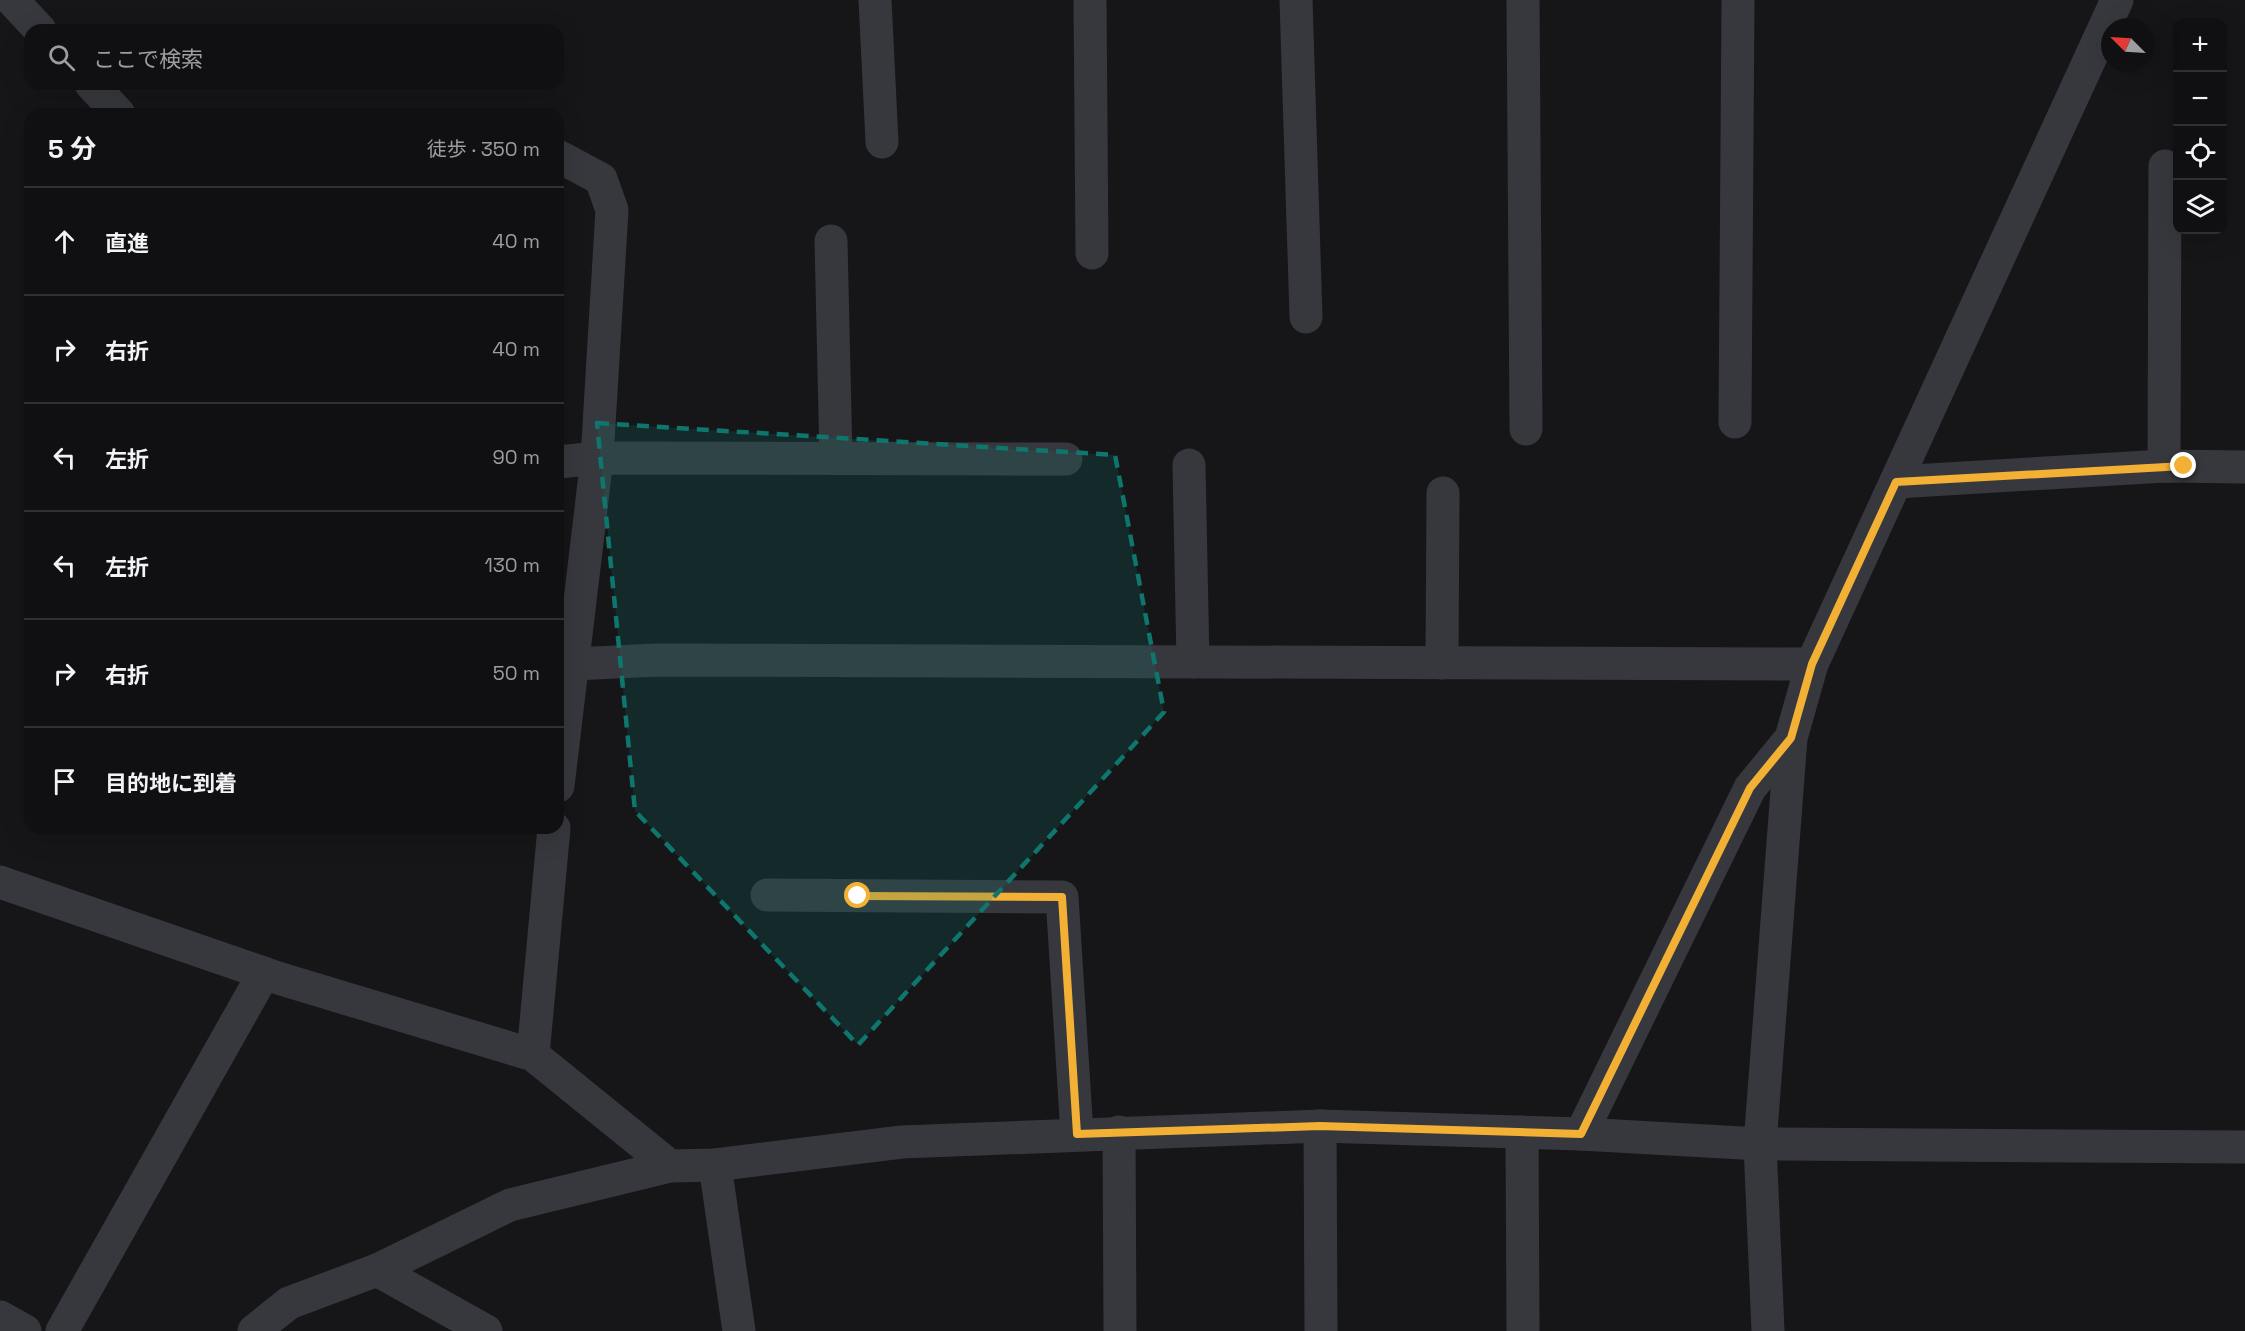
<!DOCTYPE html>
<html lang="ja">
<meta charset="utf-8">
<style>
:root{--surface:#101012;--page:#19191b;--text:#f1f3f6;--muted:#9c9d9f;--line:#303032}
body{margin:0;font-family:"Space Grotesk","Noto Sans JP",sans-serif;background:var(--page);color:var(--text)}
.controls{position:absolute;right:18px;top:18px;display:grid;overflow:hidden;border-radius:12px;box-shadow:0 6px 24px #0002}
.controls button{width:54px;height:54px;display:grid;place-items:center;padding:0;border:0;border-bottom:2px solid var(--line);background:var(--surface);color:var(--text);font:30px sans-serif}
.compass{position:absolute;left:2101px;top:18px;width:54px;height:54px;border-radius:50%;background:var(--surface);box-shadow:0 6px 24px #0002;rotate:294deg}
.stop{position:absolute;width:18px;height:18px;margin:-14px;border:4px solid #f2b134;border-radius:50%;background:#fff}
.stop.end{background:#f2b134;border-color:#fff;box-shadow:0 2px 6px #0008}
.list{margin:0;padding:0;list-style:none}
h2{display:flex;justify-content:space-between;align-items:center;height:78px;margin:0;padding:0 24px;font-size:26px}
h2 small{font-size:20px;font-weight:400;color:var(--muted)}
.list li{display:grid;grid-template-columns:39px 1fr auto;gap:18px;align-items:center;box-sizing:border-box;height:108px;padding:0 24px;border-top:2px solid var(--line)}
.list b{display:block;font-size:22px;white-space:nowrap}
.list em{font-size:20px;font-style:normal;color:var(--muted)}
.icon{flex:none;width:33px;height:33px;fill:none;stroke:currentColor;stroke-width:2;stroke-linecap:round;stroke-linejoin:round}
.map{position:relative;flex:none;width:2245px;height:1331px;overflow:hidden}
.search{position:absolute;background:var(--surface);box-shadow:0 6px 24px #0002;left:24px;top:24px;width:540px;height:66px;display:flex;align-items:center;gap:15px;box-sizing:border-box;padding:0 21px;border-radius:18px;color:var(--muted);font-size:22px}
.panel{position:absolute;background:var(--surface);box-shadow:0 6px 24px #0002;left:24px;top:108px;width:540px;height:726px;border-radius:18px}
.map>svg:first-child{display:block}
.lines{fill:none;stroke-linecap:round;stroke-linejoin:round}
.minor{stroke:#37383d;stroke-width:33}
.tertiary{stroke:#37383d;stroke-width:33}
.route{stroke:#f2b134;stroke-width:8}
.marked{fill:#0f766e;fill-opacity:0.2;stroke:#0f766e;stroke-width:4.5;stroke-dasharray:12 8;stroke-linejoin:round}
</style>
<div class="map">
<svg width="2245" height="1331" viewBox="0 0 2245 1331">
<rect width="100%" height="100%" fill="#161618"/>
<g class="lines">
<!-- minor -->
<g class="minor">
<polyline points="12,0 40,30"/>
<polyline points="875,0 882,142"/>
<polyline points="1090,0 1092,253"/>
<polyline points="1296,0 1306,317"/>
<polyline points="1523,0 1526,429"/>
<polyline points="91,84 119,114"/>
<polyline points="558,156 601,179 612,210 597,458 558,786"/>
<polyline points="831,241 836,458"/>
<polyline points="1735,422 1738,0"/>
<polyline points="558,462 597,458 1066,459"/>
<polyline points="1189,465 1193,662"/>
<polyline points="2164,466 2165,166"/>
<polyline points="1896,482 2164,466 2245,467"/>
<polyline points="1442,663 1443,493"/>
<polyline points="574,664 657,660 1812,664"/>
<polyline points="0,882 278,978 533,1055 670,1166"/>
<polyline points="767,895 1062,897 1077,1134"/>
<polyline points="533,1055 554,828"/>
<polyline points="1320,1126 1321,1331"/>
<polyline points="1119,1132 1120,1331"/>
<polyline points="1522,1132 1523,1331"/>
<polyline points="715,1165 739,1331"/>
<polyline points="377,1270 486,1331"/>
<polyline points="0,1317 25,1331"/>
<polyline points="62,1331 264,973"/>
</g>
<!-- tertiary -->
<g class="tertiary">
<polyline points="1581,1134 1750,788 1791,738"/>
<polyline points="254,1331 289,1303 377,1270 510,1205 670,1166 715,1165 902,1142 1320,1126 1581,1134 1760,1144 2245,1147"/>
<polyline points="1768,1331 1760,1144 1791,738 1812,664 2117,0"/>
</g>
</g>
<g class="lines">
<!-- route -->
<polyline class="route" points="858,896 1062,897 1077,1134 1320,1126 1581,1134 1750,788 1791,738 1812,664 1896,482 2184,466"/>
</g>
<!-- marked area -->
<path class="marked" d="M597,423l518,32 49,257 -306,333 -223,-234z"/>
</svg>
<div class="controls">
<button>+</button>
<button>−</button>
<button><svg class="icon" aria-label="locate" viewBox="0 0 24 24"><circle cx="12" cy="12" r="6"/><path d="M12 2v4M12 18v4M2 12h4M18 12h4"/></svg></button>
<button><svg class="icon" aria-label="layers" viewBox="0 0 24 24"><path d="M12 4l9 5-9 5-9-5zM3 14l9 5 9-5"/></svg></button>
</div>
<svg class="compass" viewBox="-18 -18 36 36"><path d="M0-13l5 13h-10z" fill="#e53935"/><path d="M0 13l5-13h-10z" fill="#9c9d9f"/></svg>
<div class="stop" style="left:858px;top:896px"></div>
<div class="stop end" style="left:2184px;top:466px"></div>
<div class="search"><svg class="icon" aria-label="search" viewBox="0 0 24 24"><circle cx="10" cy="10" r="6"/><path d="M15 15l6 6"/></svg>ここで検索</div>
<section class="panel">
<h2>5 分<small>徒歩 · 350 m</small></h2>
<ul class="list">
<li><svg class="icon" aria-label="ahead" viewBox="0 0 24 24"><path d="M12 20V5M6 11l6-6 6 6"/></svg><div><b>直進</b></div><em>40 m</em></li>
<li><svg class="icon" aria-label="right" viewBox="0 0 24 24"><path d="M7 20v-9h11M14 6l5 5-5 5"/></svg><div><b>右折</b></div><em>40 m</em></li>
<li><svg class="icon" aria-label="left" viewBox="0 0 24 24"><path d="M17 20v-9H6M10 6l-5 5 5 5"/></svg><div><b>左折</b></div><em>90 m</em></li>
<li><svg class="icon" aria-label="left" viewBox="0 0 24 24"><path d="M17 20v-9H6M10 6l-5 5 5 5"/></svg><div><b>左折</b></div><em>130 m</em></li>
<li><svg class="icon" aria-label="right" viewBox="0 0 24 24"><path d="M7 20v-9h11M14 6l5 5-5 5"/></svg><div><b>右折</b></div><em>50 m</em></li>
<li><svg class="icon" aria-label="arrive" viewBox="0 0 24 24"><path d="M6 21V4h12l-3 4 3 4H6"/></svg><div><b>目的地に到着</b></div></li>
</ul>
</section>
</div>
